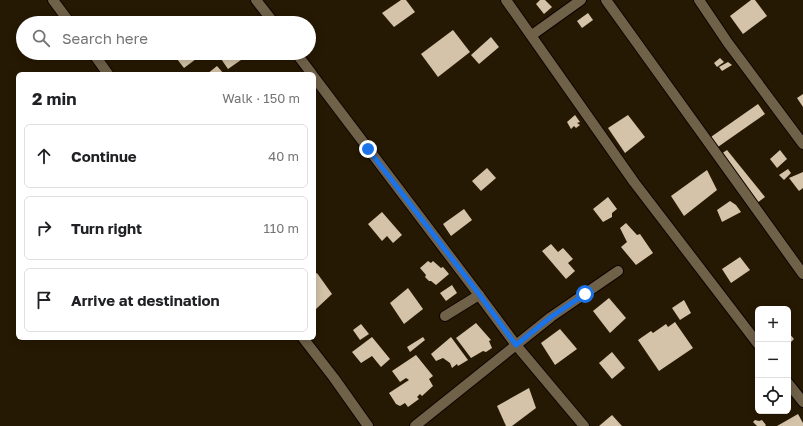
<!DOCTYPE html>
<meta charset="utf-8">
<style>
:root{--surface:#fff;--page:#f2f2f2;--text:#202124;--muted:#757577;--line:#e0e0e0}
body{margin:0;font-family:"Golos Text",sans-serif;background:var(--page);color:var(--text)}
.controls{position:absolute;right:12px;bottom:12px;display:grid;overflow:hidden;border-radius:6px;box-shadow:0 2px 10px #0003}
.controls button{width:36px;height:36px;display:grid;place-items:center;padding:0;border:0;border-bottom:1px solid var(--line);background:var(--surface);color:var(--text);font:20px sans-serif}
.stop{position:absolute;width:12px;height:12px;margin:-9px;border:3px solid #1a73e8;border-radius:50%;background:#fff}
.stop.end{background:#1a73e8;border-color:#fff;box-shadow:0 1px 4px #0008}
.list{margin:0;padding:0;list-style:none}
h2{display:flex;justify-content:space-between;align-items:center;height:52px;margin:0;padding:0 16px;font-size:17px}
h2 small{font-size:13px;font-weight:400;color:var(--muted)}
.list li{display:grid;grid-template-columns:26px 1fr auto;gap:12px;align-items:center;box-sizing:border-box;height:64px;margin:0 8px 8px;padding:0 8px;border:1px solid var(--line);border-radius:6px}
.list b{display:block;font-size:15px;white-space:nowrap}
.list em{font-size:13px;font-style:normal;color:var(--muted)}
.icon{flex:none;width:22px;height:22px;fill:none;stroke:currentColor;stroke-width:2;stroke-linecap:round;stroke-linejoin:round}
.map{position:relative;flex:none;width:803px;height:426px;overflow:hidden}
.search{position:absolute;background:var(--surface);box-shadow:0 2px 10px #0003;left:16px;top:16px;width:300px;height:44px;display:flex;align-items:center;gap:10px;box-sizing:border-box;padding:0 14px;border-radius:22px;color:var(--muted);font-size:15px}
.panel{position:absolute;background:var(--surface);box-shadow:0 2px 10px #0003;left:16px;top:72px;width:300px;height:268px;border-radius:6px}
.map>svg:first-child{display:block}
.building{fill:#d4c3a8}
.lines{fill:none;stroke-linecap:round;stroke-linejoin:round}
.street-casing{stroke:#0f0400;stroke-width:12}
.street{stroke:#706149;stroke-width:10}
.route{stroke:#1a73e8;stroke-width:5}
</style>
<div class="map">
<svg width="803" height="426" viewBox="0 0 803 426">
<rect width="100%" height="100%" fill="#261903"/>
<!-- building -->
<g class="building">
<polygon points="401,0 406,0 415,12 394,27 382,13"/>
<polygon points="540,0 545,0 552,7 544,14 536,4"/>
<polygon points="751,0 755,0 767,16 743,34 730,16"/>
<polygon points="588,13 593,20 582,28 577,21"/>
<polygon points="453,30 470,52 438,77 421,54"/>
<polygon points="491,37 499,47 479,64 471,55"/>
<polygon points="185,53 204,53 184,68 177,59"/>
<polygon points="217,53 251,53 228,69"/>
<polygon points="720,58 724,62 717,67 714,63"/>
<polygon points="728,62 732,65 722,71 719,67"/>
<polygon points="217,66 224,74 207,74"/>
<polygon points="803,94 803,107 797,98"/>
<polygon points="758,104 765,114 715,149 708,139"/>
<polygon points="575,115 580,122 577,123 580,125 576,128 574,126 571,129 567,122"/>
<polygon points="628,115 645,137 625,153 608,128"/>
<polygon points="727,150 765,197 757,203 721,154"/>
<polygon points="780,150 787,159 777,168 770,159"/>
<polygon points="487,168 496,178 481,191 472,181"/>
<polygon points="788,169 791,173 784,180 779,175"/>
<polygon points="707,170 717,190 684,216 671,196"/>
<polygon points="803,172 803,188 799,191 789,178"/>
<polygon points="608,197 617,209 612,213 612,217 603,222 593,209"/>
<polygon points="730,201 736,205 741,212 722,222 717,210"/>
<polygon points="464,209 472,220 451,236 443,224"/>
<polygon points="382,212 402,235 393,243 387,236 382,241 368,224"/>
<polygon points="626,223 637,235 640,234 653,253 636,265 621,247 627,242 620,228"/>
<polygon points="551,244 558,252 563,248 573,259 568,263 575,271 566,279 542,251"/>
<polygon points="740,257 750,270 731,283 722,269"/>
<polygon points="428,261 431,263 433,261 441,268 443,267 449,274 436,285 431,281 429,281 425,277 426,275 420,268"/>
<polygon points="317,273 332,294 315,310 314,309 314,274"/>
<polygon points="452,285 457,293 446,301 440,293"/>
<polygon points="408,288 423,309 404,324 390,303"/>
<polygon points="609,298 626,318 610,333 593,311"/>
<polygon points="684,300 691,313 680,320 672,308"/>
<polygon points="675,322 693,348 659,371 638,340 651,331 653,333 666,324 668,327"/>
<polygon points="476,323 491,340 489,341 492,348 486,352 483,351 471,358 456,338"/>
<polygon points="361,324 369,334 360,340 353,330"/>
<polygon points="560,329 577,349 555,365 541,343"/>
<polygon points="788,332 794,339 788,345"/>
<polygon points="372,337 390,359 381,367 372,356 361,363 352,352"/>
<polygon points="423,337 425,340 410,352 407,347"/>
<polygon points="451,337 468,360 458,366 457,364 452,368 450,363 443,358 436,361 431,354"/>
<polygon points="612,352 625,368 612,379 599,363"/>
<polygon points="416,355 433,376 429,379 433,386 422,396 420,394 417,397 419,399 408,407 405,403 400,406 396,404 389,393 409,380 406,378 400,382 392,371"/>
<polygon points="529,388 536,408 512,426 506,426 497,406"/>
<polygon points="798,414 803,423 803,426 777,426"/>
<polygon points="612,415 622,426 599,426"/>
<polygon points="755,420 759,421 762,420 766,425 765,426 757,426 753,422"/>
</g>
<g class="lines">
<!-- street casing -->
<g class="street-casing">
<g id="street">
<polyline points="53,0 70,23"/>
<polyline points="256,0 274,23"/>
<polyline points="506,0 634,182 758,344"/>
<polyline points="606,0 803,274"/>
<polyline points="699,0 728,43 803,144"/>
<polyline points="532,35 581,0"/>
<polyline points="93,53 108,74"/>
<polyline points="296,53 312,74"/>
<polyline points="314,77 479,295 516,345 584,426"/>
<polyline points="445,316 479,295"/>
<polyline points="303,338 334,378 368,426"/>
<polyline points="788,383 803,402"/>
<polyline points="415,426 551,317 618,271"/>
</g>
</g>
<!-- street -->
<use href="#street" class="street"/>
</g>
<g class="lines">
<!-- route -->
<polyline class="route" points="368,149 479,294 516,345 551,317 585,294"/>
</g>
</svg>
<div class="controls">
<button>+</button>
<button>−</button>
<button><svg class="icon" aria-label="locate" viewBox="0 0 24 24"><circle cx="12" cy="12" r="6"/><path d="M12 2v4M12 18v4M2 12h4M18 12h4"/></svg></button>
</div>
<div class="stop" style="left:585px;top:294px"></div>
<div class="stop end" style="left:368px;top:149px"></div>
<div class="search"><svg class="icon" aria-label="search" viewBox="0 0 24 24"><circle cx="10" cy="10" r="6"/><path d="M15 15l6 6"/></svg>Search here</div>
<section class="panel">
<h2>2 min<small>Walk · 150 m</small></h2>
<ul class="list">
<li><svg class="icon" aria-label="ahead" viewBox="0 0 24 24"><path d="M12 20V5M6 11l6-6 6 6"/></svg><div><b>Continue</b></div><em>40 m</em></li>
<li><svg class="icon" aria-label="right" viewBox="0 0 24 24"><path d="M7 20v-9h11M14 6l5 5-5 5"/></svg><div><b>Turn right</b></div><em>110 m</em></li>
<li><svg class="icon" aria-label="arrive" viewBox="0 0 24 24"><path d="M6 21V4h12l-3 4 3 4H6"/></svg><div><b>Arrive at destination</b></div></li>
</ul>
</section>
</div>
